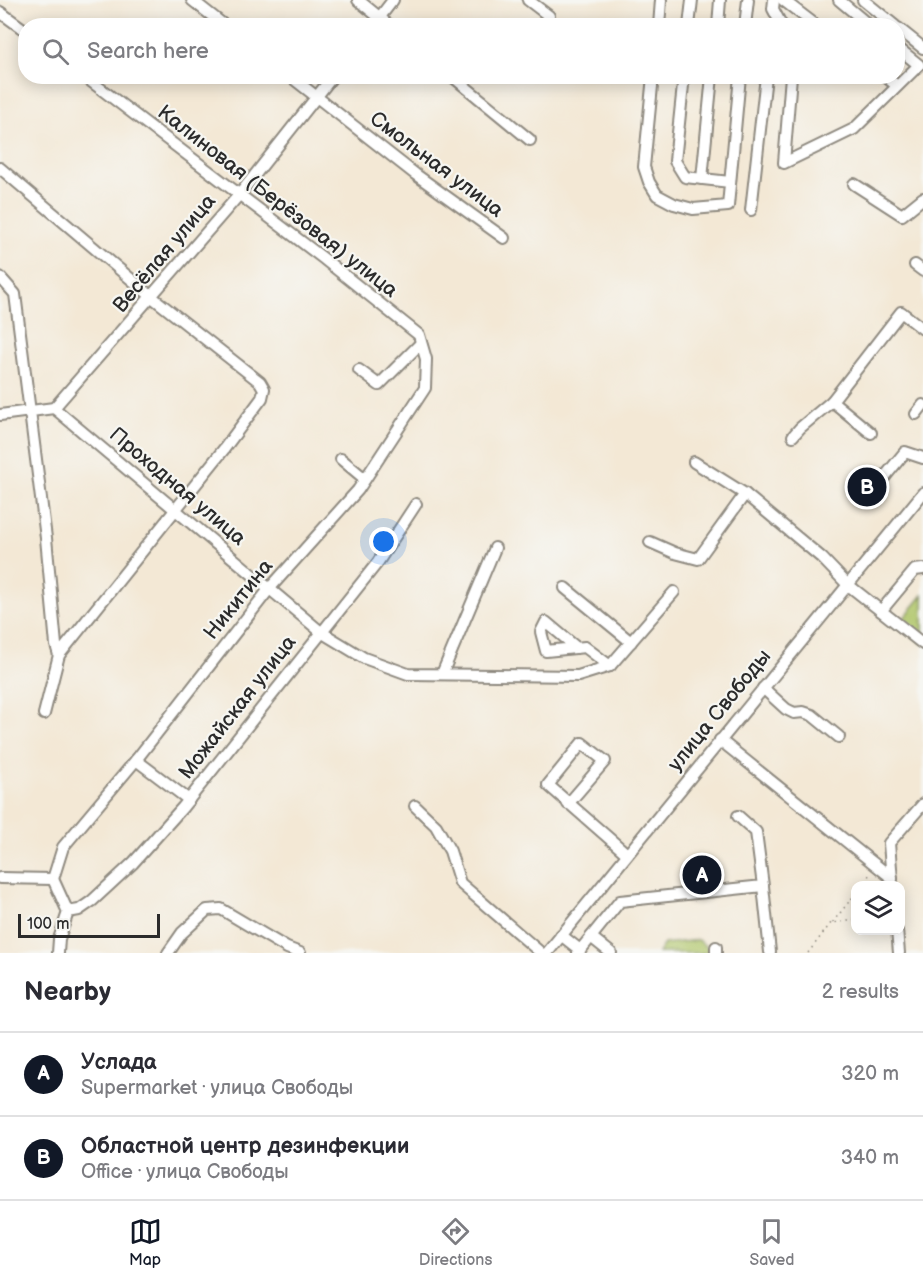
<!DOCTYPE html>
<meta charset="utf-8">
<style>
:root{--surface:#fff;--page:#f2f2f3;--text:#2b2b33;--muted:#7c7c81;--line:#e1e1e2;--accent:#111827}
body{margin:0;font-family:"Balsamiq Sans",sans-serif;background:var(--page);color:var(--text)}
.controls{position:absolute;right:18px;bottom:18px;display:grid;overflow:hidden;border-radius:12px;box-shadow:0 3px 15px #0003}
.controls button{width:54px;height:54px;display:grid;place-items:center;padding:0;border:0;border-bottom:2px solid var(--line);background:var(--surface);color:var(--text);font:30px sans-serif}
.scale{position:absolute;left:18px;bottom:15px;width:142px;box-sizing:border-box;padding-left:6px;border:3px solid #2b2b2b;border-top:0;font-size:16px;line-height:21px;white-space:nowrap;color:#2b2b2b;-webkit-text-stroke:4px #f6f6f2;paint-order:stroke}
.you{position:absolute;left:384px;top:542px;width:21px;height:21px;margin:-15px;border:4px solid #fff;border-radius:50%;background:#1a73e8;box-shadow:0 0 0 9px #1a73e833}
.badge{display:grid;place-items:center;width:39px;height:39px;border-radius:50%;background:var(--accent);color:#fff;font-size:20px;font-weight:700}
.pin{position:absolute;translate:-50% -50%;border:3px solid #fff;box-shadow:0 2px 6px #0006}
.list{margin:0;padding:0;list-style:none}
h2{display:flex;justify-content:space-between;align-items:center;height:78px;margin:0;padding:0 24px;font-size:26px}
h2 small{font-size:20px;font-weight:400;color:var(--muted)}
.list li{display:grid;grid-template-columns:39px 1fr auto;gap:18px;align-items:center;box-sizing:border-box;height:84px;padding:0 24px;border-top:2px solid var(--line)}
.list b{display:block;font-size:22px;white-space:nowrap}
.list p{margin:0;font-size:20px;white-space:nowrap;color:var(--muted)}
.list em{font-size:20px;font-style:normal;color:var(--muted)}
.icon{flex:none;width:33px;height:33px;fill:none;stroke:currentColor;stroke-width:2;stroke-linecap:round;stroke-linejoin:round}
.map{position:relative;flex:none;width:923px;height:953px;overflow:hidden}
.search{position:absolute;background:var(--surface);box-shadow:0 3px 15px #0003;left:18px;right:18px;top:18px;height:66px;display:flex;align-items:center;gap:15px;box-sizing:border-box;padding:0 21px;border-radius:24px;color:var(--muted);font-size:22px}
.sheet{height:246px;background:var(--surface)}
nav{display:flex;justify-content:space-around;align-items:center;box-sizing:border-box;height:84px;border-top:2px solid var(--line);background:var(--surface);font-size:16px;color:var(--muted)}
nav a{display:grid;justify-items:center;gap:3px}
nav .on{color:var(--accent)}
.map>svg:first-child{display:block}
.park{fill:url(#park-tufts);stroke:#6e784a;stroke-width:1.5}
.lines{fill:none;stroke-linecap:round;stroke-linejoin:round}
.minor-casing{stroke:#8f8a80;stroke-width:14}
.path{stroke:#8f8a80;stroke-width:1.5;stroke-dasharray:1.5 4.5;stroke-linecap:butt}
.minor{stroke:#fff;stroke-width:10}
.labels{text-anchor:middle;stroke-width:4.5;stroke-linejoin:round;paint-order:stroke}
.street-label{font-size:21px;fill:#2b2b2b;stroke:#f6f6f2}
</style>
<div class="map">
<svg width="923" height="953" viewBox="0 0 923 953">
<defs>
<pattern id="park-tufts" width="24" height="20" patternUnits="userSpaceOnUse" patternTransform="scale(1.5)"><rect width="24" height="20" fill="#b0c66a"/><path d="M3 7l-1-3M5 7V3M7 7l1-3M15 17l-1-3M17 17v-4M19 17l1-3" fill="none" stroke="#98aa5c"/></pattern>
</defs>
<rect width="100%" height="100%" fill="#f6f6f2"/>
<filter id="ink" filterUnits="userSpaceOnUse"><feTurbulence type="fractalNoise" baseFrequency=".0167" numOctaves="2"/><feDisplacementMap in="SourceGraphic" scale="12" xChannelSelector="R" yChannelSelector="G"/><feConvolveMatrix kernelMatrix="1 2 1 2 8 2 1 2 1" color-interpolation-filters="sRGB"/></filter>
<filter id="wash" filterUnits="userSpaceOnUse"><feTurbulence type="fractalNoise" baseFrequency=".008" numOctaves="4" result="noise"/><feDisplacementMap in="SourceGraphic" scale="24" xChannelSelector="R" yChannelSelector="G"/><feGaussianBlur stdDeviation="1.35" result="paint"/><feColorMatrix in="noise" values="0 0 0 0 0 0 0 0 0 0 0 0 0 0 0 0 0 1.4 0 .05"/><feComposite in="paint" operator="in"/></filter>
<g filter="url(#wash)">
<rect width="100%" height="100%" fill="#f3e8d5"/>
<!-- park -->
<g class="park">
<polygon points="923,595 923,644 898,625"/>
<polygon points="698,940 708,948 709,953 658,953 664,944"/>
</g>
</g>
<g filter="url(#ink)">
<g class="lines">
<!-- minor casing -->
<g class="minor-casing">
<g id="minor">
<polyline points="192,0 225,26"/>
<polyline points="358,0 390,26"/>
<polyline points="528,0 549,16"/>
<polyline points="774,0 773,9 782,26"/>
<polyline points="783,0 817,26"/>
<polyline points="839,0 870,26"/>
<polyline points="863,0 895,26"/>
<polyline points="0,12 26,31"/>
<polyline points="373,26 393,0"/>
<polyline points="659,26 661,0"/>
<polyline points="689,26 692,0"/>
<polyline points="718,26 720,0"/>
<polyline points="745,26 748,0"/>
<polyline points="898,28 923,48"/>
<polyline points="290,76 415,174 504,238"/>
<polyline points="452,76 530,140"/>
<polyline points="653,76 644,167 649,182 657,195 674,204 693,209 728,206 740,76"/>
<polyline points="684,76 675,161 685,177 730,182"/>
<polyline points="791,76 784,163 854,129 919,65 898,48"/>
<polyline points="885,76 897,86"/>
<polyline points="0,168 152,297 260,382 264,389 262,398 224,449 59,655 44,714"/>
<polyline points="702,179 712,76"/>
<polyline points="854,184 902,215 923,198"/>
<polyline points="751,210 766,76"/>
<polyline points="915,265 923,271"/>
<polyline points="0,277 15,294 46,538 56,645 59,655"/>
<polyline points="359,370 379,385 421,343"/>
<polyline points="54,408 321,632 364,658 408,674 578,676 610,666"/>
<polyline points="916,414 923,405"/>
<polyline points="0,415 54,408 239,195 333,76"/>
<polyline points="871,433 832,401 901,312 923,329"/>
<polyline points="793,436 800,428 832,401"/>
<polyline points="341,459 365,479"/>
<polyline points="694,462 745,494 822,558 847,584 923,644"/>
<polyline points="870,495 905,452 923,458"/>
<polyline points="650,542 675,553 698,559 745,494"/>
<polyline points="565,588 631,642"/>
<polyline points="881,611 915,570 923,569"/>
<polyline points="577,648 546,622 541,632 546,651 585,647 610,666"/>
<polyline points="610,666 674,592"/>
<polyline points="442,674 495,548"/>
<polyline points="763,688 786,709 794,713 803,712 812,715 839,737"/>
<polyline points="720,740 892,878"/>
<polyline points="136,760 189,800"/>
<polyline points="568,804 605,761 582,743 548,785 627,854"/>
<polyline points="415,806 436,826 450,851 460,883 541,953"/>
<polyline points="0,878 53,879"/>
<polyline points="53,879 63,847 136,760 270,588 358,490 425,388 426,359 419,335 324,259 84,76"/>
<polyline points="53,879 68,912 79,910 92,901 133,863 183,807 378,562 416,504"/>
<polyline points="892,880 889,843 923,804"/>
<polyline points="763,886 770,952"/>
<polyline points="897,930 899,953"/>
<polyline points="561,935 580,950"/>
<polyline points="591,937 611,953"/>
<polyline points="716,947 716,953"/>
<polyline points="58,953 59,939 68,912"/>
<polyline points="168,953 182,933 207,910 221,909 287,948 300,953"/>
<polyline points="547,953 923,493"/>
<polyline points="578,953 620,901 763,886 756,832 738,816"/>
</g>
</g>
<!-- path -->
<g class="path">
<polyline points="861,886 870,874"/>
<polyline points="856,893 832,923 856,920"/>
<polyline points="808,953 831,923"/>
</g>
<!-- minor -->
<use href="#minor" class="minor"/>
</g>
</g>
<g class="labels">
<!-- street labels -->
<g class="street-label">
<text transform="translate(437 164) rotate(37)" y="7">Смольная улица</text>
<text transform="translate(278 201) rotate(38)" y="7">Калиновая (Берёзовая) улица</text>
<text transform="translate(164 253) rotate(-50)" y="7">Весёлая улица</text>
<text transform="translate(178 486) rotate(40)" y="7">Проходная улица</text>
<text transform="translate(238 599) rotate(-51)" y="7">Никитина</text>
<text transform="translate(237 707) rotate(-52)" y="7">Можайская улица</text>
<text transform="translate(719 710) rotate(-51)" y="7">улица Свободы</text>
</g>
</g>
</svg>
<div class="controls">
<button><svg class="icon" aria-label="layers" viewBox="0 0 24 24"><path d="M12 4l9 5-9 5-9-5zM3 14l9 5 9-5"/></svg></button>
</div>
<div class="scale">100 m</div>
<div class="you"></div>
<div class="pin badge" style="left:702px;top:875px">A</div>
<div class="pin badge" style="left:867px;top:487px">B</div>
<div class="search"><svg class="icon" aria-label="search" viewBox="0 0 24 24"><circle cx="10" cy="10" r="6"/><path d="M15 15l6 6"/></svg>Search here</div>
</div>
<section class="sheet">
<h2>Nearby<small>2 results</small></h2>
<ul class="list">
<li><span class="badge">A</span><div><b>Услада</b><p>Supermarket · улица Свободы</p></div><em>320 m</em></li>
<li><span class="badge">B</span><div><b>Областной центр дезинфекции</b><p>Office · улица Свободы</p></div><em>340 m</em></li>
</ul>
</section>
<nav>
<a class="on"><svg class="icon" aria-label="map" viewBox="0 0 24 24"><path d="M3 6l6-2 6 2 6-2v14l-6 2-6-2-6 2zM9 4v14M15 6v14"/></svg>Map</a>
<a><svg class="icon" aria-label="directions" viewBox="0 0 24 24"><path d="M12 3l9 9-9 9-9-9zM9 14v-3h6M13 9l2 2-2 2"/></svg>Directions</a>
<a><svg class="icon" aria-label="saved" viewBox="0 0 24 24"><path d="M7 4h10v16l-5-4-5 4z"/></svg>Saved</a>
</nav>
